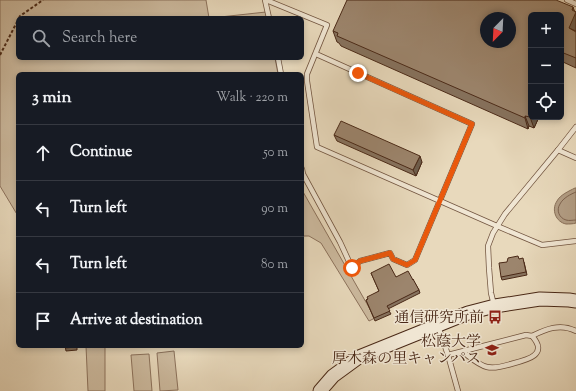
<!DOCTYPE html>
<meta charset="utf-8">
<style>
:root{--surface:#171b24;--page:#242831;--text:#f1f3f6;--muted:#9ea1a6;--line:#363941}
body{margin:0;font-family:"Sorts Mill Goudy","Noto Serif JP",serif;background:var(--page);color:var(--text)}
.controls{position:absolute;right:12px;top:12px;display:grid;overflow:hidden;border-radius:6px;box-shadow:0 2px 6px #0003}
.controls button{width:36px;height:36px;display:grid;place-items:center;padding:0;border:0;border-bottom:1px solid var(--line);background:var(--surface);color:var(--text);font:20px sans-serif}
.compass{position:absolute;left:480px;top:12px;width:36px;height:36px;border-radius:50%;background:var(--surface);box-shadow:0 2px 6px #0003;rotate:204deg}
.stop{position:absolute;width:12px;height:12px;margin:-9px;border:3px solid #ea580c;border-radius:50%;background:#fff}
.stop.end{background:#ea580c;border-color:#fff;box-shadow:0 1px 4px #0008}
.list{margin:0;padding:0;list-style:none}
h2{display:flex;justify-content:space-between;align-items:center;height:52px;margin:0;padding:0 16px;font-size:17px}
h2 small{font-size:13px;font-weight:400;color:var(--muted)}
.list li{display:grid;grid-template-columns:26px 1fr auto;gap:12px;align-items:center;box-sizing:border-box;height:56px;padding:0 16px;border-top:1px solid var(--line)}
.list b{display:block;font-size:15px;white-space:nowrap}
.list em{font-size:13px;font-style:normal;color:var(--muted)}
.icon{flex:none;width:22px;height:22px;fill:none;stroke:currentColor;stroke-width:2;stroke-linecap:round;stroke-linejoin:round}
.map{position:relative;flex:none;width:576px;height:391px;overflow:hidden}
.search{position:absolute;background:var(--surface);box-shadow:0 2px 6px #0003;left:16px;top:16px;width:288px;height:44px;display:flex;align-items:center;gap:10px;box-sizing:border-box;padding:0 14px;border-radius:6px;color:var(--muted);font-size:15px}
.panel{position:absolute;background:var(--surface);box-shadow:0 2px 6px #0003;left:16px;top:72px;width:288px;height:276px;border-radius:6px}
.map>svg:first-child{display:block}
.green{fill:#cdbba0;stroke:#8c725c}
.water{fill:#b29d84;stroke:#886f58}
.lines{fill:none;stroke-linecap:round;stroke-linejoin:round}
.shore{stroke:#7e634e;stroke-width:1}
.lane-casing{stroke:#725540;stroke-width:6}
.secondary-casing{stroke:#4a2917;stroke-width:15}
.path{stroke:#4a2917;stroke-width:2;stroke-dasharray:3 2;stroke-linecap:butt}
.lane{stroke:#f0e6d3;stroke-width:4.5}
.secondary{stroke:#f0e6d3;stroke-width:13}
.wall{fill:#86725e;stroke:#4a2917}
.shaded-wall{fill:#6d5d4c;stroke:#4a2917}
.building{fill:#9c856d;stroke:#4a2917;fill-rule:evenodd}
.route{stroke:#ea580c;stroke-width:5}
.labels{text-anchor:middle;stroke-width:3;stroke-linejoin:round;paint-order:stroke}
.poi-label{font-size:15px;fill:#4a2917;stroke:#f0e6d3;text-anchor:end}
</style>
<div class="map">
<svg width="576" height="391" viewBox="0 0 576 391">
<rect width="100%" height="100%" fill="#e8d9bc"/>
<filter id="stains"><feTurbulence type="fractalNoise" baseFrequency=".005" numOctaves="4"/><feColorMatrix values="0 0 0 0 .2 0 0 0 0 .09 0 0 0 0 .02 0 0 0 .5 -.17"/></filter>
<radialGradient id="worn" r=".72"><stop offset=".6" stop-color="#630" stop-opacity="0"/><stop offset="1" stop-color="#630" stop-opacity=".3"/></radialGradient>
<!-- green -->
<g class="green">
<polygon points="0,0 206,0 209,18 18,18 18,58 275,58 278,74 18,74 18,216 0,186"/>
<polygon points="266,12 267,18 211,18"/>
<polygon points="302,190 375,318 369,321 321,243 309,236 302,236"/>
<polygon points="86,346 105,346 105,391 88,391"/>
<polygon points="174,351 178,390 160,391 157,353"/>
<polygon points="149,354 152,391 134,391 131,355"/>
</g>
<!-- water -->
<path class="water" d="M575,188h1v35c-3,1 -7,1 -10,1 -10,-2 -15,-14 -9,-23 3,-6 12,-10 18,-13z"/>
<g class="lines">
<!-- shore -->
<path class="shore" d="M576,192c-5,2 -13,6 -16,12 -4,6 -1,14 6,16 3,1 7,0 10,0"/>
<!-- lane casing -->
<g class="lane-casing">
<g id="lane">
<polyline points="265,0 269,18"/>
<polyline points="266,0 327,25 307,74 307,81 317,147 497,226 542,245 576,241"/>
<polyline points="567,0 576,4"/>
<polyline points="278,58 281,74"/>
<polyline points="558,150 576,158"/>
<polyline points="302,169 303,174 340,242 352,268 360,261 390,253 393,259 407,265 415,260 472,124 316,54"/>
<polyline points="494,305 491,293 489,268 488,246 493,233 505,214 558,150 576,127"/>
<polyline points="438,326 448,355 458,391"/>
<path d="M532,336c14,-7 28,-13 44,-5"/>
<path d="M448,355l78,-20 6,1c17,19 -5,24 -21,28 -7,2 -16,5 -24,3 -9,-2 -17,-10 -24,-15"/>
</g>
</g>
<!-- secondary casing -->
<g class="secondary-casing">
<polyline id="secondary" points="320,391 333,376 359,357 468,313 495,306 540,299 569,300 576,301"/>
</g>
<!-- path -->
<g class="path">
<polyline points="19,18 20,16 43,0"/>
<polyline points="0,55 18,20"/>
</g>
<!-- lane -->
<use href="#lane" class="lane"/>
<!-- secondary -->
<use href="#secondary" class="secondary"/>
</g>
<!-- wall -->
<g class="wall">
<polygon points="573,7 574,11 576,12 576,68 563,62 561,66 561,15 531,117 539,117 534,128 529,126 528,129 341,46 339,43 337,42 333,31"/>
<polygon points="334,135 422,162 416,176 337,141"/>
<polygon points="519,259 524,262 527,275 502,280 501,277"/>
<polygon points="371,273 413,280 419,290 420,293 388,309 391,314 375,321 366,300 379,291"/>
<polygon points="65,346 77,346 77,350 66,351"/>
</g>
<!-- shaded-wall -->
<g class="shaded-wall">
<polygon points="573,7 575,13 576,12 576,31 569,28 572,10"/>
<polygon points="561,57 563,62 561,66"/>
<polygon points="525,116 529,126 528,129 525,118"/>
<polygon points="531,116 531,117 539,117 534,128 530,117"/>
<polygon points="420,156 422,162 416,176 413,170"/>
</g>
<!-- building -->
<g class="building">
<path d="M347,0h209l17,7 -1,3 4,2 -7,16 7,4v26l-15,-6v-37h-30v101l-1,1 -5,-1v2l-188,-82 1,-3 -5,-2zM486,18h24v24h-24z"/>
<polygon points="341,121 420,156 413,170 334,135"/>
<polygon points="518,256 519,259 523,258 526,272 501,277 499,263 507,262 508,258"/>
<polygon points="389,264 396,277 408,271 413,280 413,279 419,290 387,306 390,311 374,318 366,300 368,299 367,297 379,291 371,273"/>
<polygon points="65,346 76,346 76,347 65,348"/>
</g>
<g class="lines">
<!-- route -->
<polyline class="route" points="352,268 360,261 390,253 393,259 407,265 415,260 472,124 358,73"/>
</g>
<!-- icons -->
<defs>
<g id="bus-bare" transform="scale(1.08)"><path d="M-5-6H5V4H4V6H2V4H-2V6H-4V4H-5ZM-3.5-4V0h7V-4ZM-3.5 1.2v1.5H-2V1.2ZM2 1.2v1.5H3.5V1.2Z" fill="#8f2418" stroke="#f0e6d3" stroke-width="2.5" paint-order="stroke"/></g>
<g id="university-bare" transform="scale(1.08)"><path d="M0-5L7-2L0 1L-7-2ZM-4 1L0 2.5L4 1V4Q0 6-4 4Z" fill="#8f2418" stroke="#f0e6d3" stroke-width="2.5" paint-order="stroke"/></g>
</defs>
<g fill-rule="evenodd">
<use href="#bus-bare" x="495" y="317"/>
<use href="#university-bare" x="492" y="350"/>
</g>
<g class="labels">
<!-- poi labels -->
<g class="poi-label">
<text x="484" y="322">通信研究所前</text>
<text x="481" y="346">松蔭大学<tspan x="481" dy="17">厚木森の里キャンパス</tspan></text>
</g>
</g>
<rect width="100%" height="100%" filter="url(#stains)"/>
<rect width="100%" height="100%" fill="url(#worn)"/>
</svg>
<div class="controls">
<button>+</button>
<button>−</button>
<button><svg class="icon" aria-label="locate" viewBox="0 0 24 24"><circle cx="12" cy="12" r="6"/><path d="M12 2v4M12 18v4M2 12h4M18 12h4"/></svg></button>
</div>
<svg class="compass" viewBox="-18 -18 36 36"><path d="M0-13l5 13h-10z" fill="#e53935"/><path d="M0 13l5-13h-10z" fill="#9ea1a6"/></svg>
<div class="stop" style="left:352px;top:268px"></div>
<div class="stop end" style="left:358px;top:73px"></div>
<div class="search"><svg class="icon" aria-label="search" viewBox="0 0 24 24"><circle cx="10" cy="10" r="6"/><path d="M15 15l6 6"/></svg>Search here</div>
<section class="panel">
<h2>3 min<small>Walk · 220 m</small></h2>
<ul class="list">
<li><svg class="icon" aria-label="ahead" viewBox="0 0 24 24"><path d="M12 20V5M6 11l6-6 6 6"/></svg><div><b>Continue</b></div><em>50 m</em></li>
<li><svg class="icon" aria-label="left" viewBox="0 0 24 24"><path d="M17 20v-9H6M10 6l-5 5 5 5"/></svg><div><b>Turn left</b></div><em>90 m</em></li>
<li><svg class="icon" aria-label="left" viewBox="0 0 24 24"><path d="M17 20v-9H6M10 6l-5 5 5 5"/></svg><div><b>Turn left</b></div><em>80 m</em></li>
<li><svg class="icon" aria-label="arrive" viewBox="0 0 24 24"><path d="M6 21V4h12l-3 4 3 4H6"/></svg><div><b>Arrive at destination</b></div></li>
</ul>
</section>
</div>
